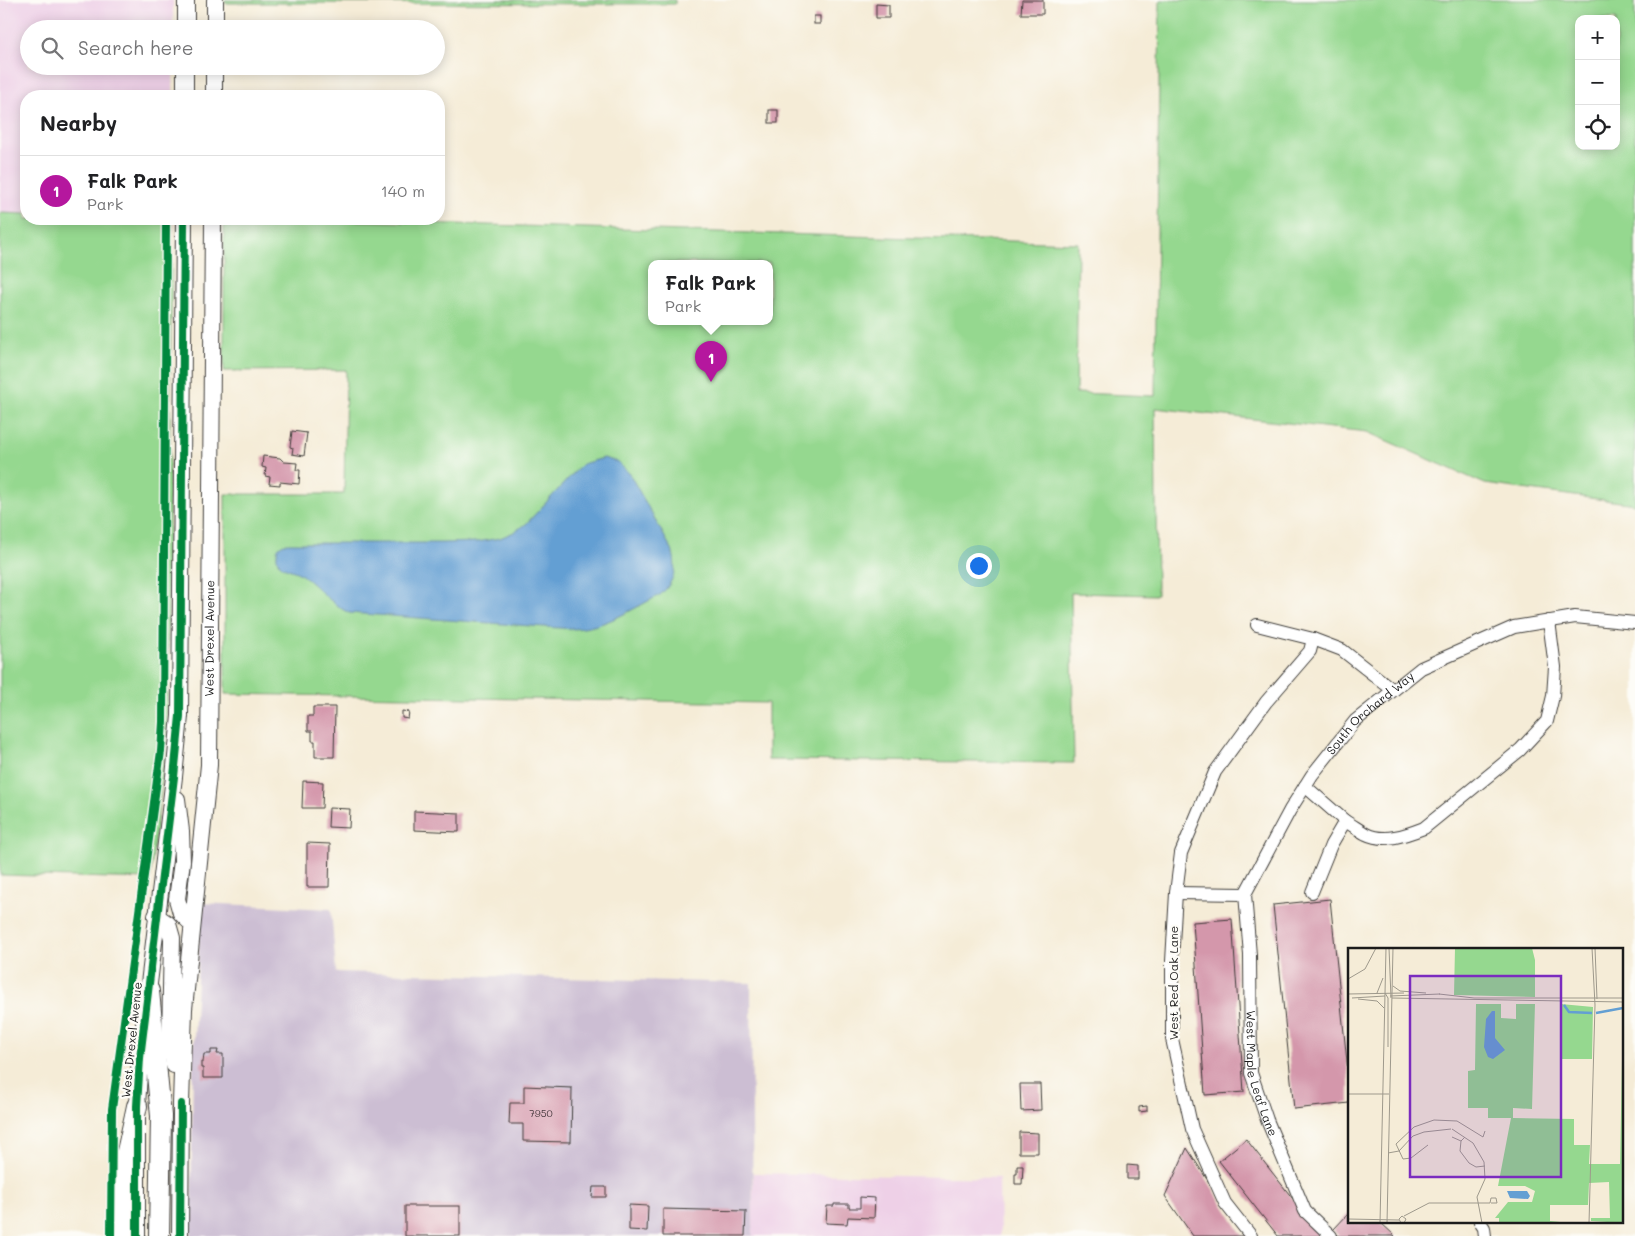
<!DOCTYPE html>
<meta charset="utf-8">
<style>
:root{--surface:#fff;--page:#f2f2f2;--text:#202124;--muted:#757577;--line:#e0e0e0;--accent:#b5179e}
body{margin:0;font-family:Mali,sans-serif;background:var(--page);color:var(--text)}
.controls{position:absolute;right:15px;top:15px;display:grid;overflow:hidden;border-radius:10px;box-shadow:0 2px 12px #0003}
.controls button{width:45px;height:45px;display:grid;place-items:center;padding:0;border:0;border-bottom:1px solid var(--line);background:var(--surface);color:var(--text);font:25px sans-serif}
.you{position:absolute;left:978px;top:565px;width:18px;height:18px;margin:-12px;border:4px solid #fff;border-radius:50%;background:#1a73e8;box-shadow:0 0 0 8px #1a73e833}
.badge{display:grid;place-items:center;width:32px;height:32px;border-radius:50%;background:var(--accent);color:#fff;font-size:16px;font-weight:700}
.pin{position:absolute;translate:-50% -41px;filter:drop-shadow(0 1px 2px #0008)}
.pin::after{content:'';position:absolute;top:26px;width:18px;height:15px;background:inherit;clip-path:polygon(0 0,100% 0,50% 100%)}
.popup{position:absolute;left:648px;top:260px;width:125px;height:65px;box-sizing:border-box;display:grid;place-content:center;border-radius:10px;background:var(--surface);filter:drop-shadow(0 1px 4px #0005);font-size:16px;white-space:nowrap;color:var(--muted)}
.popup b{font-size:19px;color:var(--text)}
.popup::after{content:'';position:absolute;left:50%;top:100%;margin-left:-10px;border:10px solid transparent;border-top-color:var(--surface)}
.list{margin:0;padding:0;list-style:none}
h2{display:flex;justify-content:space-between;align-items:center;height:65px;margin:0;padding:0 20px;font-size:21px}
h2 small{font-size:16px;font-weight:400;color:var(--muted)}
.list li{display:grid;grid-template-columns:32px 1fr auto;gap:15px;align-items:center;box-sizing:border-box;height:70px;padding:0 20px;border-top:1px solid var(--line)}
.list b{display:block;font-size:19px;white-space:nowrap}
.list p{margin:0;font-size:16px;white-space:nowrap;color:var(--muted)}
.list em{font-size:16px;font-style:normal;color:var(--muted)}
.icon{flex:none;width:28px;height:28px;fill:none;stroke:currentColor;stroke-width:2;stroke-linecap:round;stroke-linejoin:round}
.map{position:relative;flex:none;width:1635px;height:1236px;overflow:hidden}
.search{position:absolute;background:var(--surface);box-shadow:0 2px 12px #0003;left:20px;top:20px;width:425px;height:55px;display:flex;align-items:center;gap:12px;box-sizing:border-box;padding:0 18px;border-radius:28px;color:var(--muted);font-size:19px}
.panel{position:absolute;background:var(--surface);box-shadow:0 2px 12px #0003;left:20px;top:90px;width:425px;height:135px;border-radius:20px}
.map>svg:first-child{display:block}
.built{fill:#eed0e7}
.industrial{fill:#ccbed3}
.green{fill:#95d88f;stroke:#587a56;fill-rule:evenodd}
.water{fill:#639fd3;stroke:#405e78}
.building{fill:#d497ab}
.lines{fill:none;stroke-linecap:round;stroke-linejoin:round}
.minor-casing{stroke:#3d3b38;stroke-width:14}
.tertiary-casing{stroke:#3d3b38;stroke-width:18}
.primary-casing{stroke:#3d3b38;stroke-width:22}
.minor{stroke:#fff;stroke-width:12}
.tertiary{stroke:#fff;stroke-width:16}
.primary{stroke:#fff;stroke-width:20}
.cycleway-casing{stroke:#fdfcf7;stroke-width:11}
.cycleway{stroke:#00873e;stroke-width:8}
.labels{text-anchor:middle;stroke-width:4.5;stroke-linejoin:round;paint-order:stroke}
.number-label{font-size:10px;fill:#4a3b40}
.street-label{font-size:12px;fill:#1c1c1c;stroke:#fdfcf7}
.inset-river{fill:none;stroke:#639fd3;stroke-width:2.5}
.inset-road{fill:none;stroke:#9e998c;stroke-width:1}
.view{fill:#7b2cbf;fill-opacity:0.15;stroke:#7b2cbf;stroke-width:2.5}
.inset-edge{fill:none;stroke:#1c1c1c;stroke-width:2.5}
</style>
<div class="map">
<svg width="1635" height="1236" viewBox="0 0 1635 1236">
<rect width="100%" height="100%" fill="#fdfcf7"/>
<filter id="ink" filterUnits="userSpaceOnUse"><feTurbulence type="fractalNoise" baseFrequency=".02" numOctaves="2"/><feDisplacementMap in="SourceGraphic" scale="10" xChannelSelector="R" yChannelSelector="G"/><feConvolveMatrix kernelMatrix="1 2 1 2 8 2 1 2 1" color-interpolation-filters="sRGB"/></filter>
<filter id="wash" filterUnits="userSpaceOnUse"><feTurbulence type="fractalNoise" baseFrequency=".0096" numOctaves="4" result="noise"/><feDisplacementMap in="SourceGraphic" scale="20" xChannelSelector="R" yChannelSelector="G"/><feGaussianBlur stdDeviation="1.12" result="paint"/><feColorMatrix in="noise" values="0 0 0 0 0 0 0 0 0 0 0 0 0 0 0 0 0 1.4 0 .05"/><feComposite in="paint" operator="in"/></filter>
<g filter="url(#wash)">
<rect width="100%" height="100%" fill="#f5ecd7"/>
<!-- built -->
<g class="built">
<polygon points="0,0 173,0 173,29 29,29 29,66 173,66 173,96 26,96 26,214 0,213"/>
<polygon points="753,1173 999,1178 1000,1236 753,1236"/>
</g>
<!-- industrial -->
<polygon class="industrial" points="201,903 331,909 336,972 751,983 753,1236 191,1236 193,1057"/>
<!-- green -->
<g class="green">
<polygon points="225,0 675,0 675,4 225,3"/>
<path d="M1160,0h475v504l-150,-20 -118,-52 -212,-24 2,187 -86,-2 3,170 -306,-3v-57l-543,-9v-200h119l2,-124 -122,1v-152h68l786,24 -2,150 79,3zM1579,19h37v127h-37zM652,263h118v58h-118z"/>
<polygon points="0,213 26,214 26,219 172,219 167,738 150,879 0,875"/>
</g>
<!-- water -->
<path class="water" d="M604,458l13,4 12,11 43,77c6,17 2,33 -12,45 -28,14 -55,33 -87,34l-224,-16c-18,-9 -30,-25 -46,-37 -10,-9 -28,-5 -26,-23 0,-7 5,-8 10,-10h155l35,-1 23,-4 14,-6 12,-8 56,-60z"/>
<g id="blocks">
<!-- building -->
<g class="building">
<polygon points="1022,0 1043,0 1043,14 1021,14"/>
<polygon points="876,4 889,5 889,18 876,18"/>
<rect x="814" y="16" width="6" height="8"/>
<rect x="769" y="110" width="9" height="13"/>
<polygon points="292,431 307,433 304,456 292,454 293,448 290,447"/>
<polygon points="263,456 280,458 284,462 297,463 296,470 300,470 299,484 280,482 280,485 269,484 270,477 265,476 266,468 262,467"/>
<polygon points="313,707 335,707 334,757 315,757 315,741 312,741 312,731 308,731 308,716 313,716"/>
<polygon points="402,711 409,712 408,719 402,718"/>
<polygon points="303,781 323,782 322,808 302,808"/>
<polygon points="329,808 350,809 349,828 328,827"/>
<polygon points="414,811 459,813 459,832 414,830"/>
<polygon points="307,843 330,844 329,887 307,887"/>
<polygon points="1330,899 1349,1081 1349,1103 1294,1109 1273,905"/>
<polygon points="1232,919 1244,1092 1205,1095 1193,922"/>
<polygon points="211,1050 218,1050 217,1054 223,1054 223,1078 203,1078 203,1068 201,1068 201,1062 203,1062 204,1054 211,1054"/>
<polygon points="1020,1084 1040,1084 1041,1110 1021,1111"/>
<polygon points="524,1086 572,1088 571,1142 523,1141 523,1124 509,1124 510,1103 524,1103"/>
<polygon points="1147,1106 1147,1111 1139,1112 1139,1107"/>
<polygon points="1019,1132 1038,1133 1038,1153 1019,1153"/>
<polygon points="1246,1139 1322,1236 1278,1236 1219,1161"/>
<polygon points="1187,1148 1243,1236 1193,1236 1165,1196"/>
<polygon points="1127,1165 1138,1166 1138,1179 1127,1179"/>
<polygon points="1017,1166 1023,1166 1022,1184 1015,1184 1015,1174 1017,1174"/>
<polygon points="593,1187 606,1187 606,1197 592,1197"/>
<polygon points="860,1197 875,1198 874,1218 848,1217 847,1224 826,1223 827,1206 834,1206 834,1204 849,1204 849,1208 860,1208"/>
<polygon points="629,1205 648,1206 647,1231 629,1230"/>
<rect x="405" y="1206" width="55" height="30"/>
<polygon points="663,1209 746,1211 745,1236 663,1236"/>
<polygon points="1349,1213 1349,1222 1380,1222 1395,1236 1339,1236 1333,1230"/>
</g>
</g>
</g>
<g filter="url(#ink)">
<use href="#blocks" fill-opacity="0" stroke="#3d3b38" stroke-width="1"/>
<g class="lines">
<!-- minor casing -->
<g class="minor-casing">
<g id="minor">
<polyline points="1313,639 1342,650 1393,690"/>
<polyline points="1305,786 1345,821 1331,845 1312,892"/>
<path d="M1345,821c7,4 14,9 21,13 18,9 40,1 58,-6l96,-78 27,-29 6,-25 2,-29 -6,-46"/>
<polyline points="1176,893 1245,894"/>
<path id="s1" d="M1245,894l45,-84 22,-35 43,-54 66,-53 93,-41 61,-10 60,6"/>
<path id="s2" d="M1245,894l5,61 1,118 16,47 38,91 26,25"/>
<polyline points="1480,1222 1484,1228 1485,1236"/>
<polyline points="1251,1236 1225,1203 1192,1129 1172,1039 1172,961 1176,893 1181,853 1215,772 1266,702 1310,651 1313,639 1257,625"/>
</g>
</g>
<!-- tertiary casing -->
<g class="tertiary-casing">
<g id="tertiary">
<polyline points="186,29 186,0"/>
<polyline points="215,29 215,0"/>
<polyline points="185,96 185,66"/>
<polyline points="214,96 214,66"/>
<polyline points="177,799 181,831 182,861 177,899 181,913 192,924"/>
<polyline points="156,916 168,924 172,938 170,1039 174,1065"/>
<polyline points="137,1236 137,1106 140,1058 174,777 180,716 184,219"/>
<path id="s3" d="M180,1236l1,-132 3,-95 25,-244 4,-546"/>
</g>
</g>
<!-- primary casing -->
<g class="primary-casing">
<g id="primary">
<polyline points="149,991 161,1116 159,1236"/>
<polyline points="123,1236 125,1161 137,1106"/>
</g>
</g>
<!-- minor -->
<use href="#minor" class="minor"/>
<!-- tertiary -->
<use href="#tertiary" class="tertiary"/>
<!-- primary -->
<use href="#primary" class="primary"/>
<!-- cycleway casing -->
<g class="cycleway-casing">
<g id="cycleway">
<polyline points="111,1236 112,1109 161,751 163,722 166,219"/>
<polyline points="137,1236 137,1106 140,1058 174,777 180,716 184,219"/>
<polyline points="180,1236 181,1104"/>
</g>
</g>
<!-- cycleway -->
<use href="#cycleway" class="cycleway"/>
</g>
</g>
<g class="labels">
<!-- number labels -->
<g class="number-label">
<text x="541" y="1117">7950</text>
</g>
<!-- street labels -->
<g class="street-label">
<text dy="4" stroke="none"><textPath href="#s3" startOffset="599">West Drexel Avenue</textPath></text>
<text dy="4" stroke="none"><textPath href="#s1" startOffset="222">South Orchard Way</textPath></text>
<text transform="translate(1174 983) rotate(-90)" y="4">West Red Oak Lane</text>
<text transform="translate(132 1040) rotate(-84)" y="4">West Drexel Avenue</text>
<text dy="4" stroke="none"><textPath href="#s2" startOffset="181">West Maple Leaf Lane</textPath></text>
</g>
</g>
<!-- overview -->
<g transform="translate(1348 948)">
<rect width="275" height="275" fill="#f5ecd7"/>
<path d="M107,0h77l3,12v37l-81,-2zM128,56h25v14l15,1v-15h19l-3,105 -19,-1v10l61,1v26h16l-1,19h31l3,-156v215l-32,-2v-3h19l-1,-36 -20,1 -1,22h-38v16l21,2h-72v-5h-4l13,-16h24l3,-11 -10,-5h-27l13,-68h-23v-10h-20v-37l7,-1zM213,56l32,3 -1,52h-31z" fill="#95d88f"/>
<path d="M144,63h3v27l10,12 -12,9 -5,-2 -4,-10 2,-28zM159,243h20l3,5 -2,3 -18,-1z" fill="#639fd3"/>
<path class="inset-river" d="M216,57l5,7 23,1M248,65l27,-5"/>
<path class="inset-road" d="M41,0l2,50M247,0l2,51M0,31l17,-10 11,-21M45,38l7,5 26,2M29,45l6,-15M37,45l3,5v49M0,46l56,-1M91,46l35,4h149M42,48l50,-2M4,50l33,-2M44,50l231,4M10,51l19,2 7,7M0,146h41M104,181l21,14 11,19 1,17 -8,18 5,26M104,189l9,4 4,-4M113,193l-1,10 9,12 7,4 9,-1M80,197l-17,13 -8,1 -7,-15 18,-17 20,-7 23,1 26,16 2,-6M40,205l11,-2 14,-15 11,-4 27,-3M56,268l25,-13h61l1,-5h5l1,5h-6M0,271l51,1M32,275l6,-275M39,275l6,-275M53,275l-2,-4 3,-3 4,3 -2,4M241,275l6,-218 -3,-57"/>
<path class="view" d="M62,28h151v201h-151z"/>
<rect width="275" height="275" class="inset-edge"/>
</g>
</svg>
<div class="controls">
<button>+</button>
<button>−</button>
<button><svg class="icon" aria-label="locate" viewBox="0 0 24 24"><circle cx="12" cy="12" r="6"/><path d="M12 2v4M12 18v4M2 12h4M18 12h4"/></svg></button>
</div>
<div class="you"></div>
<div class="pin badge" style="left:711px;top:382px">1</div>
<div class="popup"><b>Falk Park</b>Park</div>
<div class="search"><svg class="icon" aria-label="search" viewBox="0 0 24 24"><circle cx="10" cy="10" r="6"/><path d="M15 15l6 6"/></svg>Search here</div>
<section class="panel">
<h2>Nearby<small></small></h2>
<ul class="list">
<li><span class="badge">1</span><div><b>Falk Park</b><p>Park</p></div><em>140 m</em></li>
</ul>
</section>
</div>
